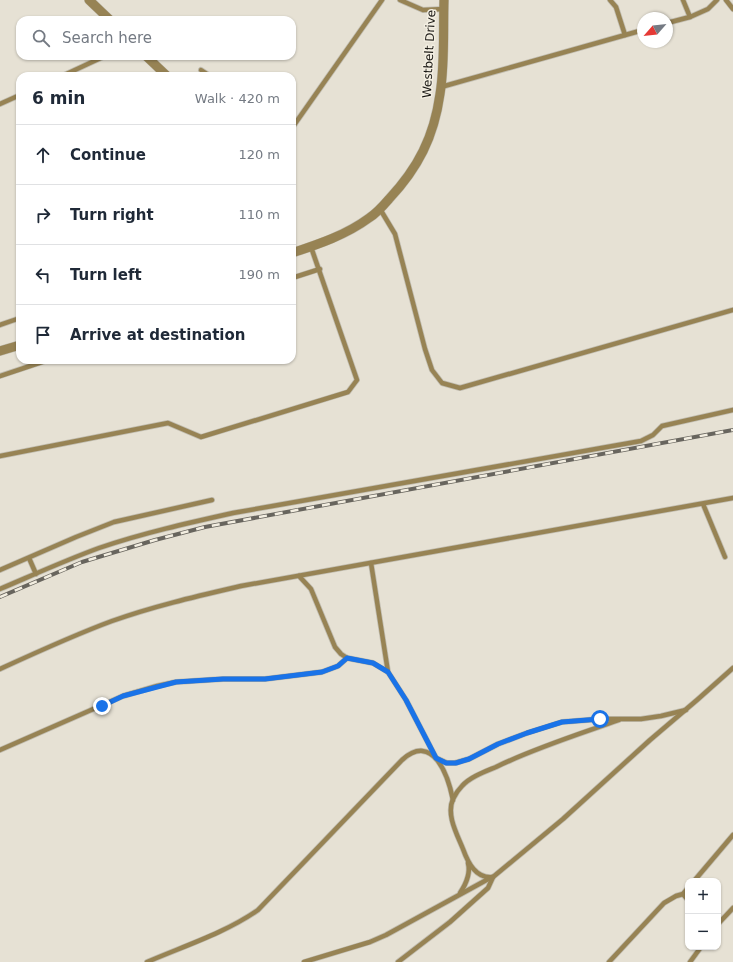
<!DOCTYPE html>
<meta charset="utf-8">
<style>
:root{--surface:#fff;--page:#f2f2f3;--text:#1f2937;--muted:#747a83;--line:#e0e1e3}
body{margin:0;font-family:"DejaVu Sans",sans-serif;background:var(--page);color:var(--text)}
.controls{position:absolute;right:12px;bottom:12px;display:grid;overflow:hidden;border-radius:8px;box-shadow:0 1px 3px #0004}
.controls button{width:36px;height:36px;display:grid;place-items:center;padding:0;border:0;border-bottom:1px solid var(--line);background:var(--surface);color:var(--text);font:20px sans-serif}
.compass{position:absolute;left:637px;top:12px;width:36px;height:36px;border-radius:50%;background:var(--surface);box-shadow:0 1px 3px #0004;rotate:242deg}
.stop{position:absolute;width:12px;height:12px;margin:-9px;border:3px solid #1a73e8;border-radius:50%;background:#fff}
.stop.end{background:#1a73e8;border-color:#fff;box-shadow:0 1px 4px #0008}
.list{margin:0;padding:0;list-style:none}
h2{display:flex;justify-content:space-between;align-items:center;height:52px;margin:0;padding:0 16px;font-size:17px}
h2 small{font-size:13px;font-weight:400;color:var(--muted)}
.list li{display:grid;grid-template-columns:26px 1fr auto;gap:12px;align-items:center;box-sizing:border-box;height:60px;padding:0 16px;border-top:1px solid var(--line)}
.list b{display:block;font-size:15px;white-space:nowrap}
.list em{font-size:13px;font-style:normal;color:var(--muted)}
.icon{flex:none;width:22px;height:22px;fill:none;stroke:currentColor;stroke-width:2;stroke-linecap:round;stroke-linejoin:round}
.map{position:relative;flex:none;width:733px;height:962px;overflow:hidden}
.search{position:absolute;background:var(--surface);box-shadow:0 1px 3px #0004;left:16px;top:16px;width:280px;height:44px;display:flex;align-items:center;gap:10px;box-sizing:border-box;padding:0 14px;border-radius:12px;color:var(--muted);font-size:15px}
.panel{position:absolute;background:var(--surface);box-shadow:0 1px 3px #0004;left:16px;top:72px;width:280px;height:292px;border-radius:12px}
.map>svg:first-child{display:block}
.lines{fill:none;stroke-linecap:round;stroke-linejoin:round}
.lane-casing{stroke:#c1bdb1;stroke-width:6}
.street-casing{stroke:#c1bdb1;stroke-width:10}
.lane{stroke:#978354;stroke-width:4.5}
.street{stroke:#978354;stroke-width:9}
.rail-casing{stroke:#68655e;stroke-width:4}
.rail{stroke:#f3eee1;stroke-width:2.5;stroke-dasharray:8;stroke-linecap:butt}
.route{stroke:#1a73e8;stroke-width:5}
.labels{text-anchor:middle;stroke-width:3;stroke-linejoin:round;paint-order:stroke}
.street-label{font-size:12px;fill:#191713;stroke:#f3eee1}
</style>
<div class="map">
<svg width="733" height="962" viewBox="0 0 733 962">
<rect width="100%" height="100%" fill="#e6e1d4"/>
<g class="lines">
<!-- lane casing -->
<g class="lane-casing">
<g id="lane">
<polyline points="400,0 423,10 444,9"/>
<polyline points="610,0 616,7 625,35"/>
<polyline points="683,0 690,17"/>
<polyline points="726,0 733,9"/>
<polyline points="667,23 690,17 708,9 717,0"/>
<polyline points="201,70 210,76"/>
<polyline points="62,76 105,56"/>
<polyline points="441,87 643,30"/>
<polyline points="0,104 20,95"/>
<polyline points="292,128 382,0"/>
<polyline points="380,209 395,234 425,349 432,370 442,383 460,388 733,310"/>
<polyline points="292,278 320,269"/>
<polyline points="0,325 20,318"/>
<polyline points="0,376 48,360"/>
<polyline points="0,456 168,423 201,437 348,392 357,380 311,247"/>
<polyline points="703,504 725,557"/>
<polyline points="29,558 36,574"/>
<polyline points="371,563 388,672"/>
<polyline points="0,570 76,537 114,522 212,500"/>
<polyline points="299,576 311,589 335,647 341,654 347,658 373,663 388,672 406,700 436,758 447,763 455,763 469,759 498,744 527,733 562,722 600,719 641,719 661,716 686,710"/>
<path d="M0,589c33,-14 66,-29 99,-41 44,-15 89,-25 134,-35l408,-72 12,-6 9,-9 71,-16"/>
<path d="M0,669c37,-17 74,-34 112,-48 42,-15 86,-25 129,-35l492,-88"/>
<polyline points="0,750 123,696 157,686 176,682 223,679 265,679 322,672 338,666 347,658"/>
<path d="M493,877c-17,2 -25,-14 -30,-28 -6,-15 -17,-34 -10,-50 2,-4 6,-10 9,-13 8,-9 22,-14 34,-19 39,-19 81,-32 123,-47"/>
<polyline points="694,881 733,835"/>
<path d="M460,893c6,-9 11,-19 8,-30"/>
<polyline points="683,894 688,888"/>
<polyline points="718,924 733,908"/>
<path d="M147,962c37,-16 78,-29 111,-52l144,-150c31,-28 46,15 51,40"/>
<polyline points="304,962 370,942 386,935 492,877"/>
<polyline points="398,962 450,922 488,888 493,877 563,819 650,740 697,700 733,668"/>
<polyline points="609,962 664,903 676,896 683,894 688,900"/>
<polyline points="690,962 701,947"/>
</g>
</g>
<!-- street casing -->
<g class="street-casing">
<g id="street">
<polyline points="89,0 110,20"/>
<polyline points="146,56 167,76"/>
<path d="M292,253c27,-9 54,-18 77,-35 8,-5 14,-12 20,-19 29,-31 45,-62 51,-105 5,-30 3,-63 4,-94"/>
<polyline points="0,351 20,345"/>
</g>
</g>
<!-- lane -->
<use href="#lane" class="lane"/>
<!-- street -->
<use href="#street" class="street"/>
<!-- rail casing -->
<g class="rail-casing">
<polyline id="rail" points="0,597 82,562 155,540 205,527 733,430"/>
</g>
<!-- rail -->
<use href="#rail" class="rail"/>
</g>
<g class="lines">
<!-- route -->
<polyline class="route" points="102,706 123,696 176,682 223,679 265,679 322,672 338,666 347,658 373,663 388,672 406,700 436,758 446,763 456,763 469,759 498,744 527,733 562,722 600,719"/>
</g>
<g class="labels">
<!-- street labels -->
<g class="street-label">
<text transform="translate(429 54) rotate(-87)" y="4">Westbelt Drive</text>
</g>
</g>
</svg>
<div class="controls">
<button>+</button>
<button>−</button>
</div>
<svg class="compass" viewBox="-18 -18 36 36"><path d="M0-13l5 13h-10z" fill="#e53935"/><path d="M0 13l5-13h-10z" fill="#747a83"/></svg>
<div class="stop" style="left:600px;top:719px"></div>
<div class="stop end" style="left:102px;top:706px"></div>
<div class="search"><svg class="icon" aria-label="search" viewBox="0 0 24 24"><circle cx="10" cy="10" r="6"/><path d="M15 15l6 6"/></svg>Search here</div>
<section class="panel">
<h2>6 min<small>Walk · 420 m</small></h2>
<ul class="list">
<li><svg class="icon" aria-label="ahead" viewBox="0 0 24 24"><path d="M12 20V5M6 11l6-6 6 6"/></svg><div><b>Continue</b></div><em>120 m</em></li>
<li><svg class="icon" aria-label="right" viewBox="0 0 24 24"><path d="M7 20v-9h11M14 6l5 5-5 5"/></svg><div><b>Turn right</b></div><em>110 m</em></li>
<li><svg class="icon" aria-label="left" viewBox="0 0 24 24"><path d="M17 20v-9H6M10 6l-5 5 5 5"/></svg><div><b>Turn left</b></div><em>190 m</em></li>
<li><svg class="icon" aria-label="arrive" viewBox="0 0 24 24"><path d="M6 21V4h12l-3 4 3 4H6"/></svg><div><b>Arrive at destination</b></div></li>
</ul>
</section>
</div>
